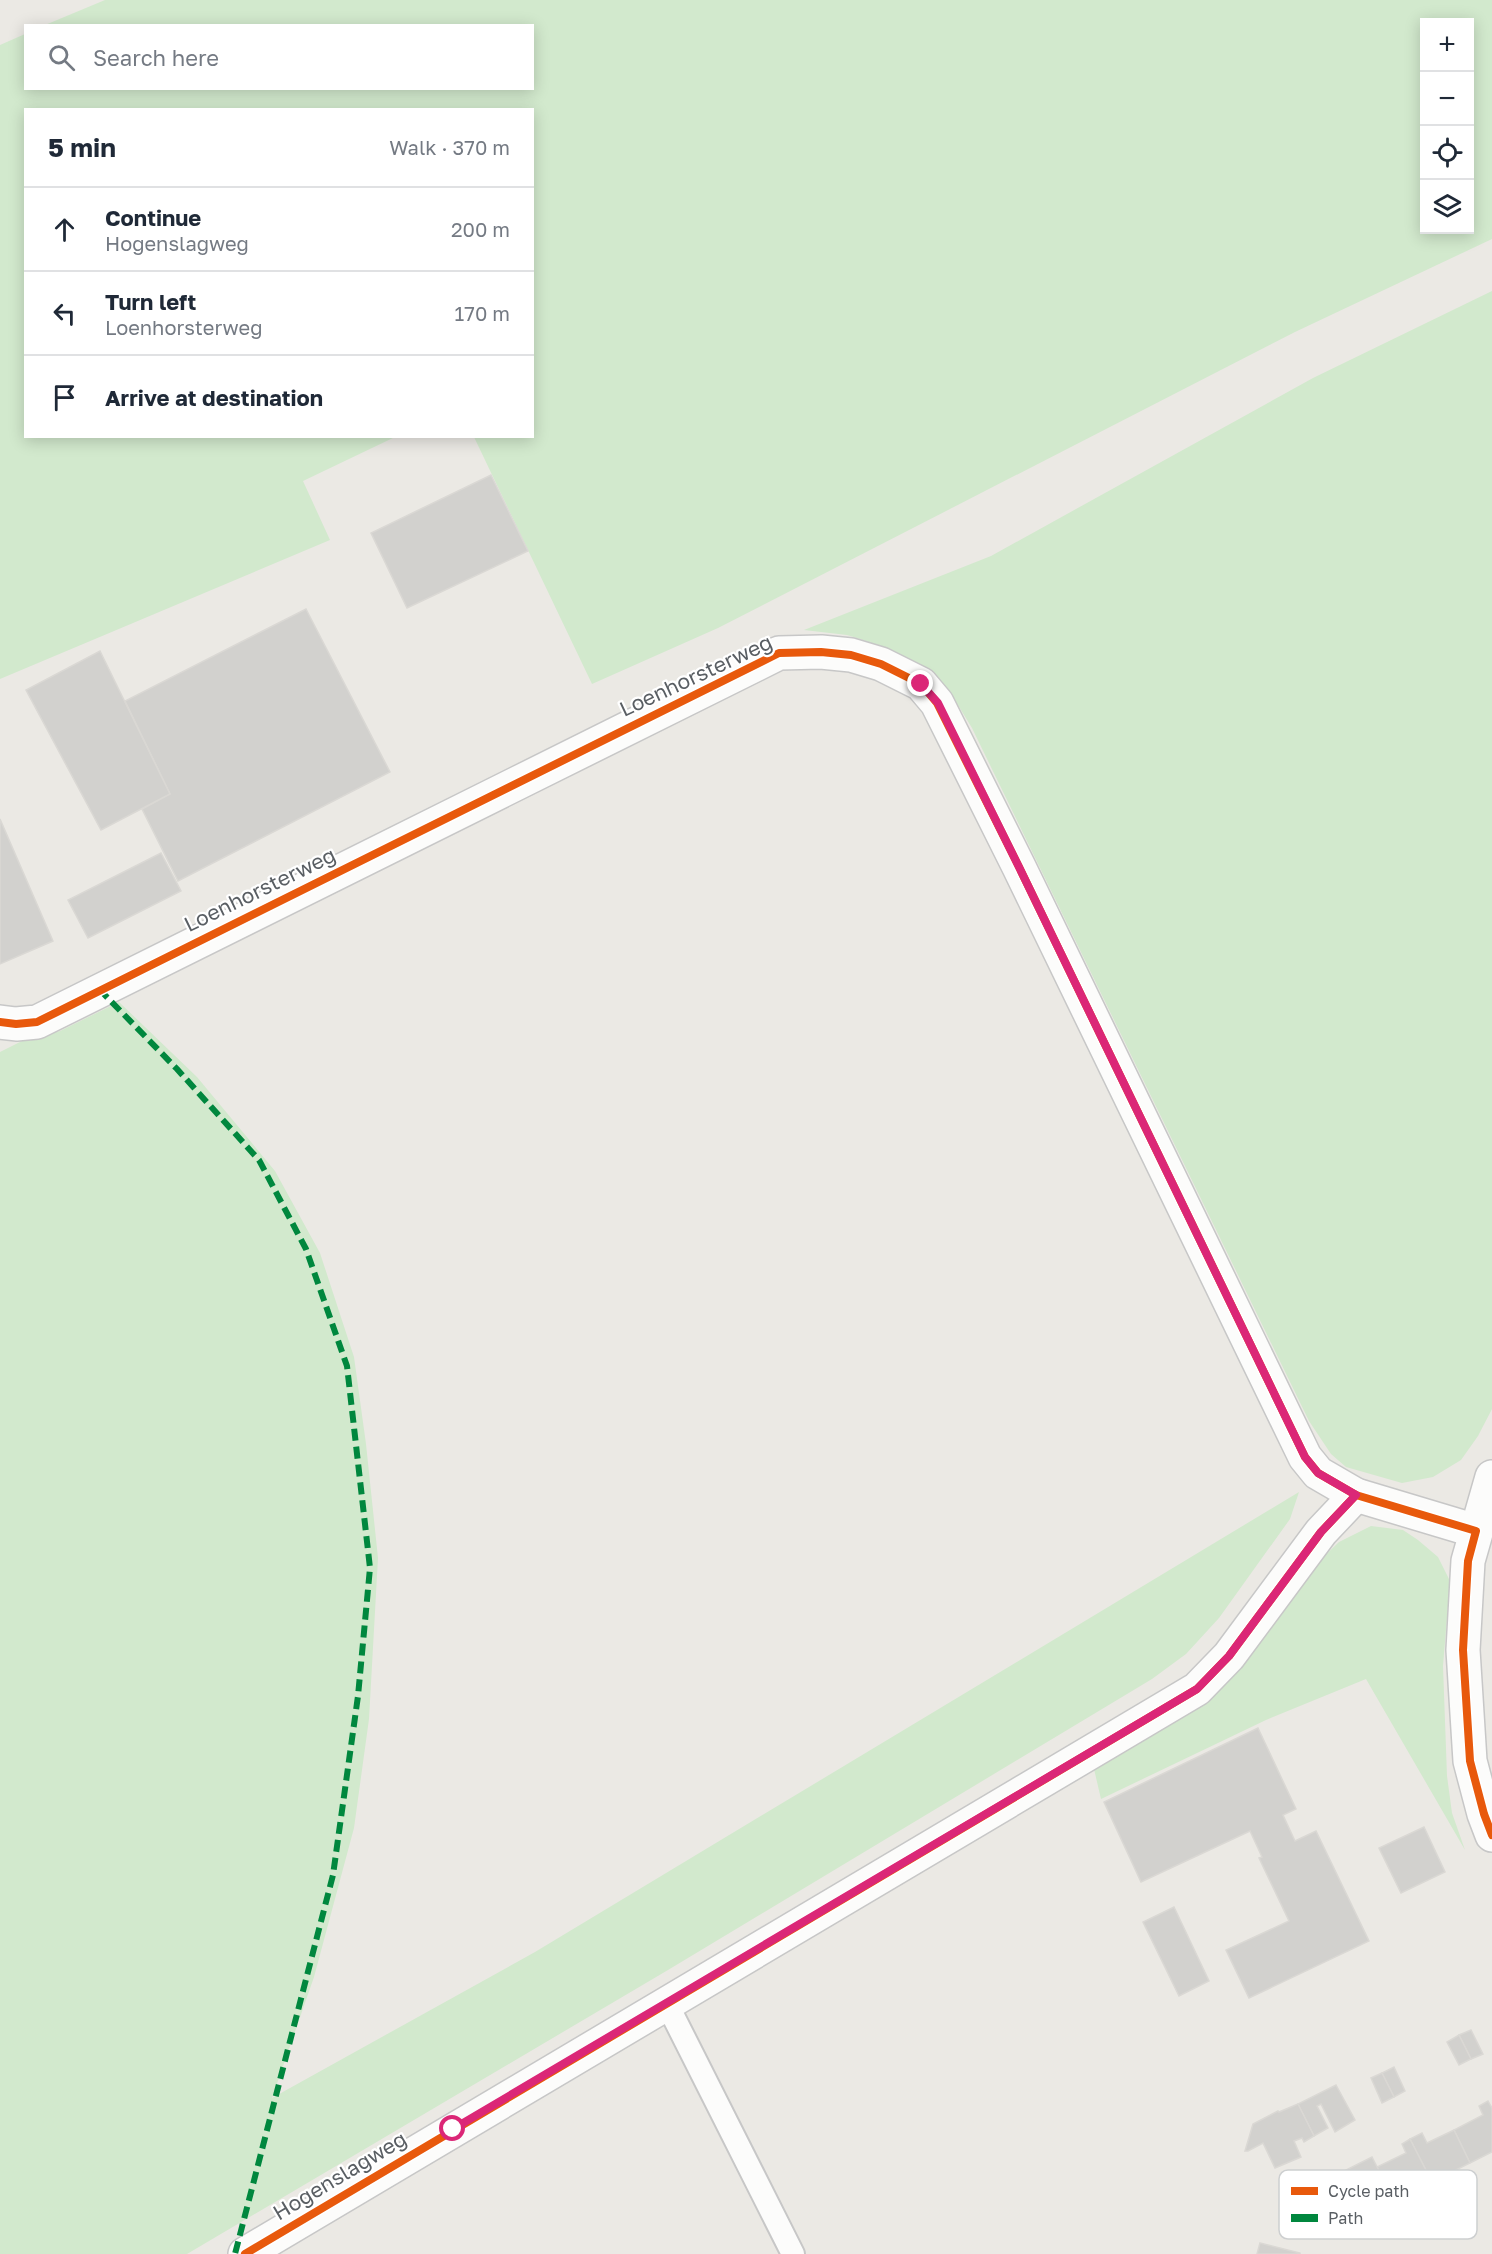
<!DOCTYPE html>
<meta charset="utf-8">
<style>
:root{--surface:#fff;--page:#f2f2f3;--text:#1f2937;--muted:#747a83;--line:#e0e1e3}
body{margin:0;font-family:"Golos Text",sans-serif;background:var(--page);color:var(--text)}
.controls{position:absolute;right:18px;top:18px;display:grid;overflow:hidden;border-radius:0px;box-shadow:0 3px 15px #0003}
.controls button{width:54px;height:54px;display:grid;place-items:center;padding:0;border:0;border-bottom:2px solid var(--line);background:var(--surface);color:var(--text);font:30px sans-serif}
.stop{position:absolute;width:18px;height:18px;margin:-14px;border:4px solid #db2777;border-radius:50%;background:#fff}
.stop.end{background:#db2777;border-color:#fff;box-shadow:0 2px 6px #0008}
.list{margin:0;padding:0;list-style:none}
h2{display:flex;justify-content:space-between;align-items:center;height:78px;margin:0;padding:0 24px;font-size:26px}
h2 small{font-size:20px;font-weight:400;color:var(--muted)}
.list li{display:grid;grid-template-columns:39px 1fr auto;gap:18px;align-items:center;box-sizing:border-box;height:84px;padding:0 24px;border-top:2px solid var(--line)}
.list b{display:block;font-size:22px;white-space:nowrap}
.list p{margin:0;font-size:20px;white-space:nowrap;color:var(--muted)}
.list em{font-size:20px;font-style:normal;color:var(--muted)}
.icon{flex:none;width:33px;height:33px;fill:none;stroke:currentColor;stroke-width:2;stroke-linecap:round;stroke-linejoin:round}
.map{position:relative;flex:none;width:1492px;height:2254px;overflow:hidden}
.search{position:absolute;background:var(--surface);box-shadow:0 3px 15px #0003;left:24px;top:24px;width:510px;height:66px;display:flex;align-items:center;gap:15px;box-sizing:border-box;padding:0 21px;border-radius:0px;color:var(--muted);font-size:22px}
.panel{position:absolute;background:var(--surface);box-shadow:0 3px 15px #0003;left:24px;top:108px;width:510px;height:330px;border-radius:0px}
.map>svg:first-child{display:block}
.green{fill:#d2e9cd;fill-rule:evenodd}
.building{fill:#d2d1ce;stroke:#dad8d4;stroke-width:1.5}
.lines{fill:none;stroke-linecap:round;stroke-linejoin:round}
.service-casing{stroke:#c7c7c7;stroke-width:26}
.minor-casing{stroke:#c7c7c7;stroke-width:36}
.service{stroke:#fcfcfb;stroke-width:22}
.minor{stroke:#fcfcfb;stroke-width:33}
.quiet{stroke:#00873e;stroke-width:6;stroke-dasharray:12 6;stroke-linecap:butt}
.cycleway-casing{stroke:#fff;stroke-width:11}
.cycleway{stroke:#e8590c;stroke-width:8}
.route{stroke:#db2777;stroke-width:8}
.labels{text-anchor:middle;stroke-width:4.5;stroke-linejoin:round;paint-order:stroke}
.street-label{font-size:21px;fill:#595e63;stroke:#fff}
.key{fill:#fff;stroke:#cdcfd0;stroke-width:1.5}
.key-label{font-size:16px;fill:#595e63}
</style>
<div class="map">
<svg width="1492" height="2254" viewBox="0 0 1492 2254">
<rect width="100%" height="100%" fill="#ebe9e4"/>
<!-- green -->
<g class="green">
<path d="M105,0h1387v239l-197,93 -577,296 -126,56 -118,-247 58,-1v-326h-506v326l369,1 -92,44 27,59 -330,139v-634l25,-11 1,54h506v-62l-487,-1zM1424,22h46v208h-46z"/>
<polygon points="1492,291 1492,1409 1478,1436 1461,1460 1433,1477 1402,1483 1346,1467 1331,1454 1309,1421 972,728 950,692 931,671 894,651 860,639 847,635 804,630 991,556 1313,378"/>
<polygon points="119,1002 197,1077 275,1171 320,1253 354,1357 366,1444 378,1558 369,1719 354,1828 314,1977 272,2098 535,1952 1299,1492 1290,1519 1219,1618 1186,1654 1152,1679 668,1970 187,2254 0,2254 0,1052 22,1041 60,1031"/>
<polygon points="1371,1526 1403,1530 1418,1540 1438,1557 1450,1581 1443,1666 1447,1776 1452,1813 1465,1850 1366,1679 1266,1720 1101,1799 1094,1769 1201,1701 1239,1670 1316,1564 1339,1542"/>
</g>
<!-- building -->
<g class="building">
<polygon points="491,475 528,551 407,608 371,533"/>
<polygon points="306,609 390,772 178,881 142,809 170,794 125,701"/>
<polygon points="100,651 170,794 101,830 26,690"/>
<polygon points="0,819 53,941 0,964"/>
<polygon points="161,853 181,891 88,938 68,900"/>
<polygon points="1258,1728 1296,1809 1283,1815 1295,1841 1316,1831 1369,1941 1249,1998 1226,1950 1289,1921 1259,1858 1262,1857 1250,1831 1141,1882 1104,1802"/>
<polygon points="1424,1827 1445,1872 1401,1893 1379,1848"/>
<polygon points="1174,1907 1209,1981 1179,1996 1143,1922"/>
<polygon points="1471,2030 1483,2054 1471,2059 1459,2035"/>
<polygon points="1459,2035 1471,2059 1459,2065 1447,2042"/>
<polygon points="1394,2067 1405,2091 1394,2097 1382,2073"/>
<polygon points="1382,2073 1394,2097 1382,2103 1371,2078"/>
<polygon points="1336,2085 1355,2120 1335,2132 1321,2104 1317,2106 1328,2128 1314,2136 1298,2104"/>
<polygon points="1488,2101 1492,2108 1492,2152 1470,2163 1454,2130 1483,2115 1479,2106"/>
<polygon points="1298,2104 1314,2136 1304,2142 1302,2138 1294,2141 1301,2157 1275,2168 1263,2143 1248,2151 1245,2151 1253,2124 1278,2111 1279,2112"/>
<polygon points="1454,2130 1470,2163 1432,2182 1410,2139 1422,2133 1427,2143"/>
<polygon points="1410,2139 1432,2182 1394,2200 1377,2167 1406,2153 1402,2144"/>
<polygon points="1372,2157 1394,2200 1354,2219 1334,2176"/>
<polygon points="1260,2243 1300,2253 1300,2254 1257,2254"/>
</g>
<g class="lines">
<!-- service casing -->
<g class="service-casing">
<polyline id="service" points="667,2004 793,2254"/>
</g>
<!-- minor casing -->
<g class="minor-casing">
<g id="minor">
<polyline points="0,1022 16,1024 37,1022 779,653 821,652 851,655 881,664 921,684 937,703 1019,867 1305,1457 1318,1473 1356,1495 1476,1531"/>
<polyline points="1492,1477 1468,1561 1463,1650 1470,1761 1484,1814 1492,1835"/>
<polyline points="245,2254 1197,1689 1229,1656 1321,1532 1356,1495"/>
</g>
</g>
<!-- service -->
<use href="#service" class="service"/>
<!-- minor -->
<use href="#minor" class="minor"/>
<!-- quiet -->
<polyline class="quiet" points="99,989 177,1069 259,1160 306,1249 347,1366 370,1568 358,1696 333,1875 235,2254"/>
<!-- cycleway casing -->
<g class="cycleway-casing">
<g id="cycleway">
<polyline points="0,1022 16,1024 37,1022 779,653 821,652 851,655 881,664 921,684 937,703 1019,867 1305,1457 1318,1473 1356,1495 1476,1531 1468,1561 1463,1650 1470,1761 1484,1814 1492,1835"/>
<polyline points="245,2254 1197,1689 1229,1656 1321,1532 1356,1495"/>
</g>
</g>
<!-- cycleway -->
<use href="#cycleway" class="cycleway"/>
</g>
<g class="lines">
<!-- route -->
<polyline class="route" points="453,2129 1197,1689 1229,1656 1321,1532 1356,1495 1318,1473 1305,1457 1019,867 938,703 921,684"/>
</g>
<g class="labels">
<!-- street labels -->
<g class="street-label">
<text transform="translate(696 676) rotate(-25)" y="7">Loenhorsterweg</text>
<text transform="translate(260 890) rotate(-26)" y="7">Loenhorsterweg</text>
<text transform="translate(340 2176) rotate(-31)" y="7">Hogenslagweg</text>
</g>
</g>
<!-- legend -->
<rect x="1279" y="2170" width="198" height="69" rx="9" class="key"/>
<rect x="1291" y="2187" width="27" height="8" fill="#e8590c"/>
<rect x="1291" y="2214" width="27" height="8" fill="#00873e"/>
<g class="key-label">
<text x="1328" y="2197">Cycle path</text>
<text x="1328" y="2224">Path</text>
</g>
</svg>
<div class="controls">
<button>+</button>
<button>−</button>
<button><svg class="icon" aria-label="locate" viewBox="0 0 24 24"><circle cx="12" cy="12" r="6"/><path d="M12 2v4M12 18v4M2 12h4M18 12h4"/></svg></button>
<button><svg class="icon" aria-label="layers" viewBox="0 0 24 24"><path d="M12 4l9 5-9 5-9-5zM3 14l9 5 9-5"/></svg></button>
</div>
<div class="stop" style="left:453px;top:2129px"></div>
<div class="stop end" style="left:921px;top:684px"></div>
<div class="search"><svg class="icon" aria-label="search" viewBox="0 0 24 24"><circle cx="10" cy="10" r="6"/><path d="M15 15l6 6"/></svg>Search here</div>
<section class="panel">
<h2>5 min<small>Walk · 370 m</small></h2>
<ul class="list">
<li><svg class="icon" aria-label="ahead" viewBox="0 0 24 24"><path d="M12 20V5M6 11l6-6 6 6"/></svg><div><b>Continue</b><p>Hogenslagweg</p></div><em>200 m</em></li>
<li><svg class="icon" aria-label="left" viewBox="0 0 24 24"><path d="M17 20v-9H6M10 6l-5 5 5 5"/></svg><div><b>Turn left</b><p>Loenhorsterweg</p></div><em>170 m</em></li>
<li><svg class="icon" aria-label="arrive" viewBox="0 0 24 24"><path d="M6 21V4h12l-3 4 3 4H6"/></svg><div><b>Arrive at destination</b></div></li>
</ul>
</section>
</div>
